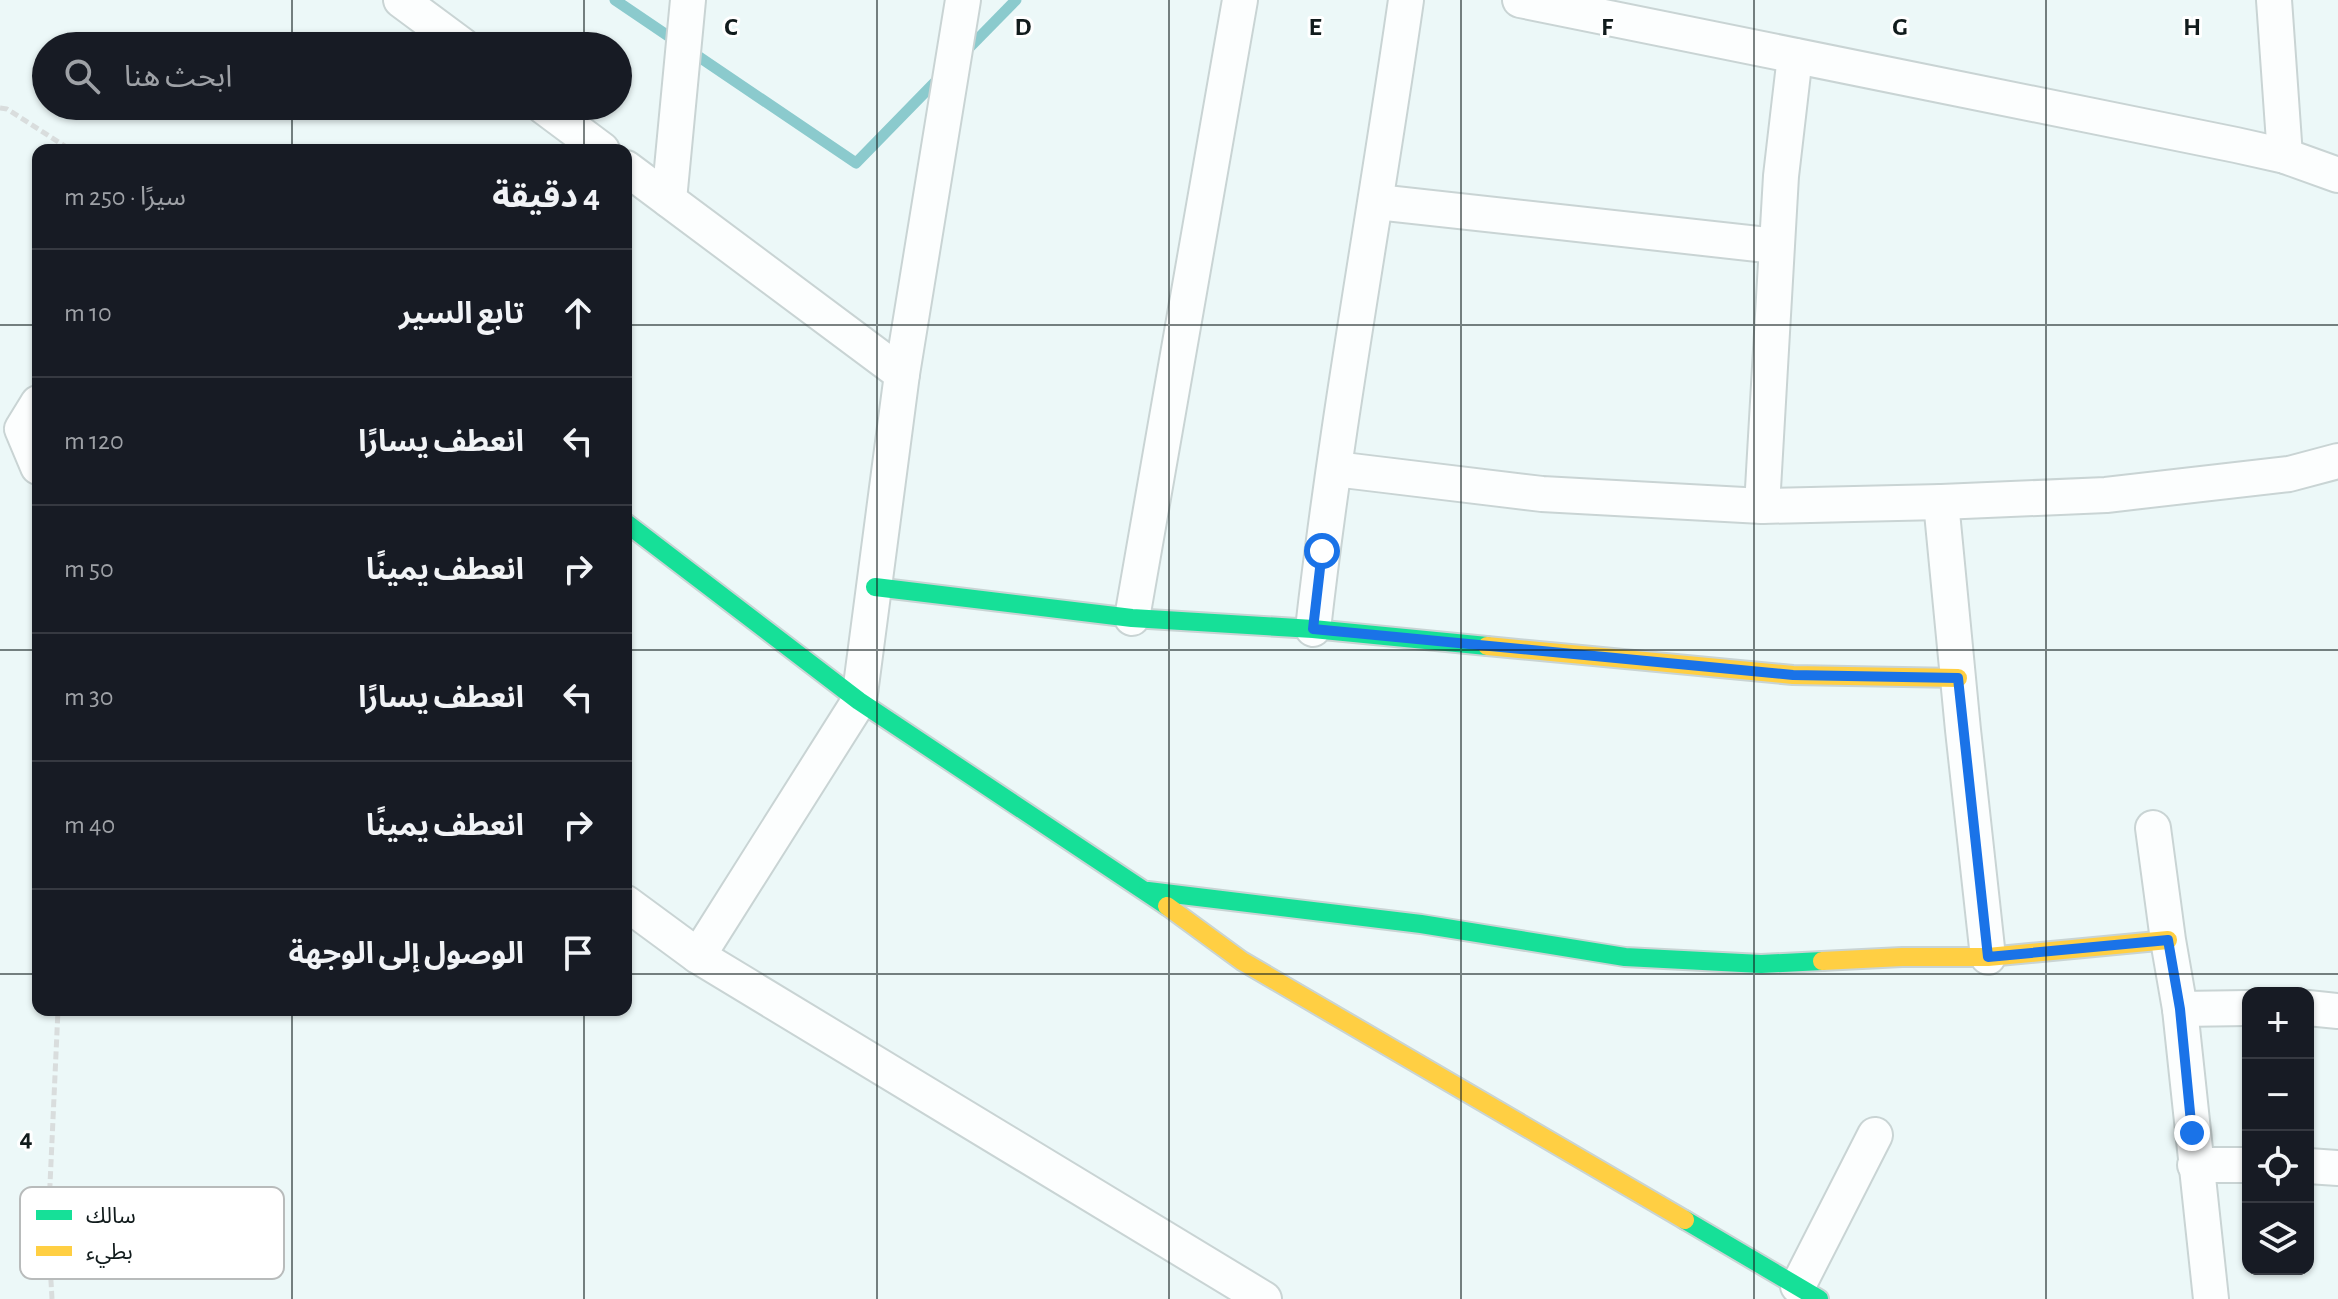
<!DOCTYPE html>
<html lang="ar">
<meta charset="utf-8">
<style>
:root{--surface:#171b24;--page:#242831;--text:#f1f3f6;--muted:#9ea1a6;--line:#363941}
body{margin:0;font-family:"Alegreya Sans","Noto Sans Arabic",sans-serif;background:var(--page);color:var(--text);direction:rtl}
.controls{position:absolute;right:24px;bottom:24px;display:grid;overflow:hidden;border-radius:16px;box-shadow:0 2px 6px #0004}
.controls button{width:72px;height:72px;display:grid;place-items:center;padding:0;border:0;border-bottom:2px solid var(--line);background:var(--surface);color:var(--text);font:40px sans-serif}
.stop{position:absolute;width:24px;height:24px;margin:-18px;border:6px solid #1a73e8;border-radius:50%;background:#fff}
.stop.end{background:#1a73e8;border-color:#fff;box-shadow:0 2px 8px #0008}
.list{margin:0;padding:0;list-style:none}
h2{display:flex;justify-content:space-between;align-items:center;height:104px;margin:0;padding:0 32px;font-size:34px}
h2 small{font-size:26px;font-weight:400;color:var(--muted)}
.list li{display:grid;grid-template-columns:52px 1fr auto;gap:24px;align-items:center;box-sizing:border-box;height:128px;padding:0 32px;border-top:2px solid var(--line)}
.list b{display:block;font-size:30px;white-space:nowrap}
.list em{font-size:26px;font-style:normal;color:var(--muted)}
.icon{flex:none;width:44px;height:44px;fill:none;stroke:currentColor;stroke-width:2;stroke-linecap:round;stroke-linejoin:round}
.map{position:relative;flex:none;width:2338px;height:1299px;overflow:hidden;direction:ltr}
.search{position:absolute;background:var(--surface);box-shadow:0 2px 6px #0004;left:32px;top:32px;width:600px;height:88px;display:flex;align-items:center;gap:20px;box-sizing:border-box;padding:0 28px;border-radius:44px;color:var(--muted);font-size:30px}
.panel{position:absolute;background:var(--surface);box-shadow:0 2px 6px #0004;left:32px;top:144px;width:600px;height:872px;border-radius:16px;direction:rtl}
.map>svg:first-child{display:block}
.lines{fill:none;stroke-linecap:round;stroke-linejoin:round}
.stream{stroke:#8bcacd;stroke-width:11}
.street-casing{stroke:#c9d4d4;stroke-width:38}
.fast-casing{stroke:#c9d4d4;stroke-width:22}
.slow-casing{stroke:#c9d4d4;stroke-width:22}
.path{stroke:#d9dddd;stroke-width:5;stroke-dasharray:8 4;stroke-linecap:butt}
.street{stroke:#fcfefe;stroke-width:34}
.fast{stroke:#16e098;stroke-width:18}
.slow{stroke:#ffcf43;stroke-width:18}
.route{stroke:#1a73e8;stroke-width:10}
.grid{fill:none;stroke:#111b1c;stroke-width:2;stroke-opacity:0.55}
.key{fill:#fff;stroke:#b8bbbb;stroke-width:2}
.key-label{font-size:22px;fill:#111b1c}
.grid-label{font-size:26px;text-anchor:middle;font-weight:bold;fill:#111b1c;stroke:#fff;stroke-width:6;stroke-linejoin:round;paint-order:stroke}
</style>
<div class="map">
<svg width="2338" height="1299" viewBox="0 0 2338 1299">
<rect width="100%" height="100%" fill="#ecf8f8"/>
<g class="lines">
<!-- stream -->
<g class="stream">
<polyline points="615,0 856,163 940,77"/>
<polyline points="963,54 1016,0"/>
</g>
<!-- street casing -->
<g class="street-casing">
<g id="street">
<polyline points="401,0 463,46"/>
<polyline points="1520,0 2236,145 2285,156 2338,175"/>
<polyline points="2274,0 2285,156"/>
<polyline points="543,106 602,150"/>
<polyline points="626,168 902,374"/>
<polyline points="669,200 688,0"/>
<polyline points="1377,202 1776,246"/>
<polyline points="38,403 22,429 38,467"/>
<polyline points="1335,469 1542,494 1762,506 1941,502 2106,495 2289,474 2338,461"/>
<polyline points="1941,502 1963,730 1988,957"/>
<polyline points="1762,506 1781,176 1795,56"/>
<polyline points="1132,618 1240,0"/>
<path d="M1313,629c24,-211 63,-419 93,-629"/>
<polyline points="2153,828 2168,940 2180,1009 2211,1299"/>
<polyline points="626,903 698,956 1264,1299"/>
<polyline points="698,956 859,701 902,374 963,0"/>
<polyline points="2308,1008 2338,1011"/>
<polyline points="2180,1009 2248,1008"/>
<polyline points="2195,1165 2248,1165"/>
<polyline points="2308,1166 2338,1168"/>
<polyline points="1798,1286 1875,1135"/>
</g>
</g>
<!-- fast casing -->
<g class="fast-casing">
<g id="fast">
<polyline points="626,523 859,701 1167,906"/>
<polyline points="875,587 1132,618 1313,629 1487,646"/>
<polyline points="1148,891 1421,924 1625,957 1761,964 1822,961"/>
<polyline points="1685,1220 1819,1299"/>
</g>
</g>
<!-- slow casing -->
<g class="slow-casing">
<g id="slow">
<polyline points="1487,646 1793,675 1958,678"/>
<polyline points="1167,906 1242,961 1685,1220"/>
<polyline points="1822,961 1902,957 1988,957 2168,940"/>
</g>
</g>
<!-- path -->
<g class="path">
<polyline points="0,108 7,109 71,150"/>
<polyline points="52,1299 48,1228 58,1010"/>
</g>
<!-- street -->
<use href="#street" class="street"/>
<!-- fast -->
<use href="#fast" class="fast"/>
<!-- slow -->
<use href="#slow" class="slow"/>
</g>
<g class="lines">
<!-- route -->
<polyline class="route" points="1322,551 1313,629 1793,675 1958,678 1988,957 2168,940 2180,1009 2192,1133"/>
</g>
<!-- grid -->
<path class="grid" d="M292,0v46M584,0v46M877,0v1299M1169,0v1299M1461,0v1299M1754,0v1299M2046,0v1299M292,106v44M584,106v44M0,325h38M626,325h1712M0,650h38M626,650h1712M0,974h38M626,974h1712M292,1010v289M584,1010v289"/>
<!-- legend -->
<rect x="20" y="1187" width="264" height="92" rx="12" class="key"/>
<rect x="36" y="1210" width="36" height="10" fill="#16e098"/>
<rect x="36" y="1246" width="36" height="10" fill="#ffcf43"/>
<g class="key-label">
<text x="86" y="1223">سالك</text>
<text x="86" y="1259">بطيء</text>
</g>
<g class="grid-label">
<text x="731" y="35">C</text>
<text x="1023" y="35">D</text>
<text x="1315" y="35">E</text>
<text x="1607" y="35">F</text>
<text x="1900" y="35">G</text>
<text x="2192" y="35">H</text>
<text x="26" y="1146">4</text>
</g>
</svg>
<div class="controls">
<button>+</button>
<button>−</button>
<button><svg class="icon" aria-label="locate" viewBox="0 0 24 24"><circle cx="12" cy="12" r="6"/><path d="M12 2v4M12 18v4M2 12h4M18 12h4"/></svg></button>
<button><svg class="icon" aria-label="layers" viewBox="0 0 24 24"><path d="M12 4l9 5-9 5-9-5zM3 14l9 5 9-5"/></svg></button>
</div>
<div class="stop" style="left:1322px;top:551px"></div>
<div class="stop end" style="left:2192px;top:1133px"></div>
<div class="search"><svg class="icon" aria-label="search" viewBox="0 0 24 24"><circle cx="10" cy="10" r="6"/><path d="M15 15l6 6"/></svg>ابحث هنا</div>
<section class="panel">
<h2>4 دقيقة<small>سيرًا · 250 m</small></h2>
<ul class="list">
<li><svg class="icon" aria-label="ahead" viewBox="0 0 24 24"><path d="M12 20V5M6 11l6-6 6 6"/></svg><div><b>تابع السير</b></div><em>10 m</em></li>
<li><svg class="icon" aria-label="left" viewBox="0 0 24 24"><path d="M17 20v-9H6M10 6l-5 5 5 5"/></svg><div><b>انعطف يسارًا</b></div><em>120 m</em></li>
<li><svg class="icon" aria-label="right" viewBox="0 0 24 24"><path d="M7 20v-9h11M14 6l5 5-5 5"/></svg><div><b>انعطف يمينًا</b></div><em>50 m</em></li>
<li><svg class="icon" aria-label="left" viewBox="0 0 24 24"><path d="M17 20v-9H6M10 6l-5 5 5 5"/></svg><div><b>انعطف يسارًا</b></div><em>30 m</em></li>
<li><svg class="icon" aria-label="right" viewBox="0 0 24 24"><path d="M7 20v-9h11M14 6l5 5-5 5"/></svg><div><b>انعطف يمينًا</b></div><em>40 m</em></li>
<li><svg class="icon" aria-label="arrive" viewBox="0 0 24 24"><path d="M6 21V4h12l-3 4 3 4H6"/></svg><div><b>الوصول إلى الوجهة</b></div></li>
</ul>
</section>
</div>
